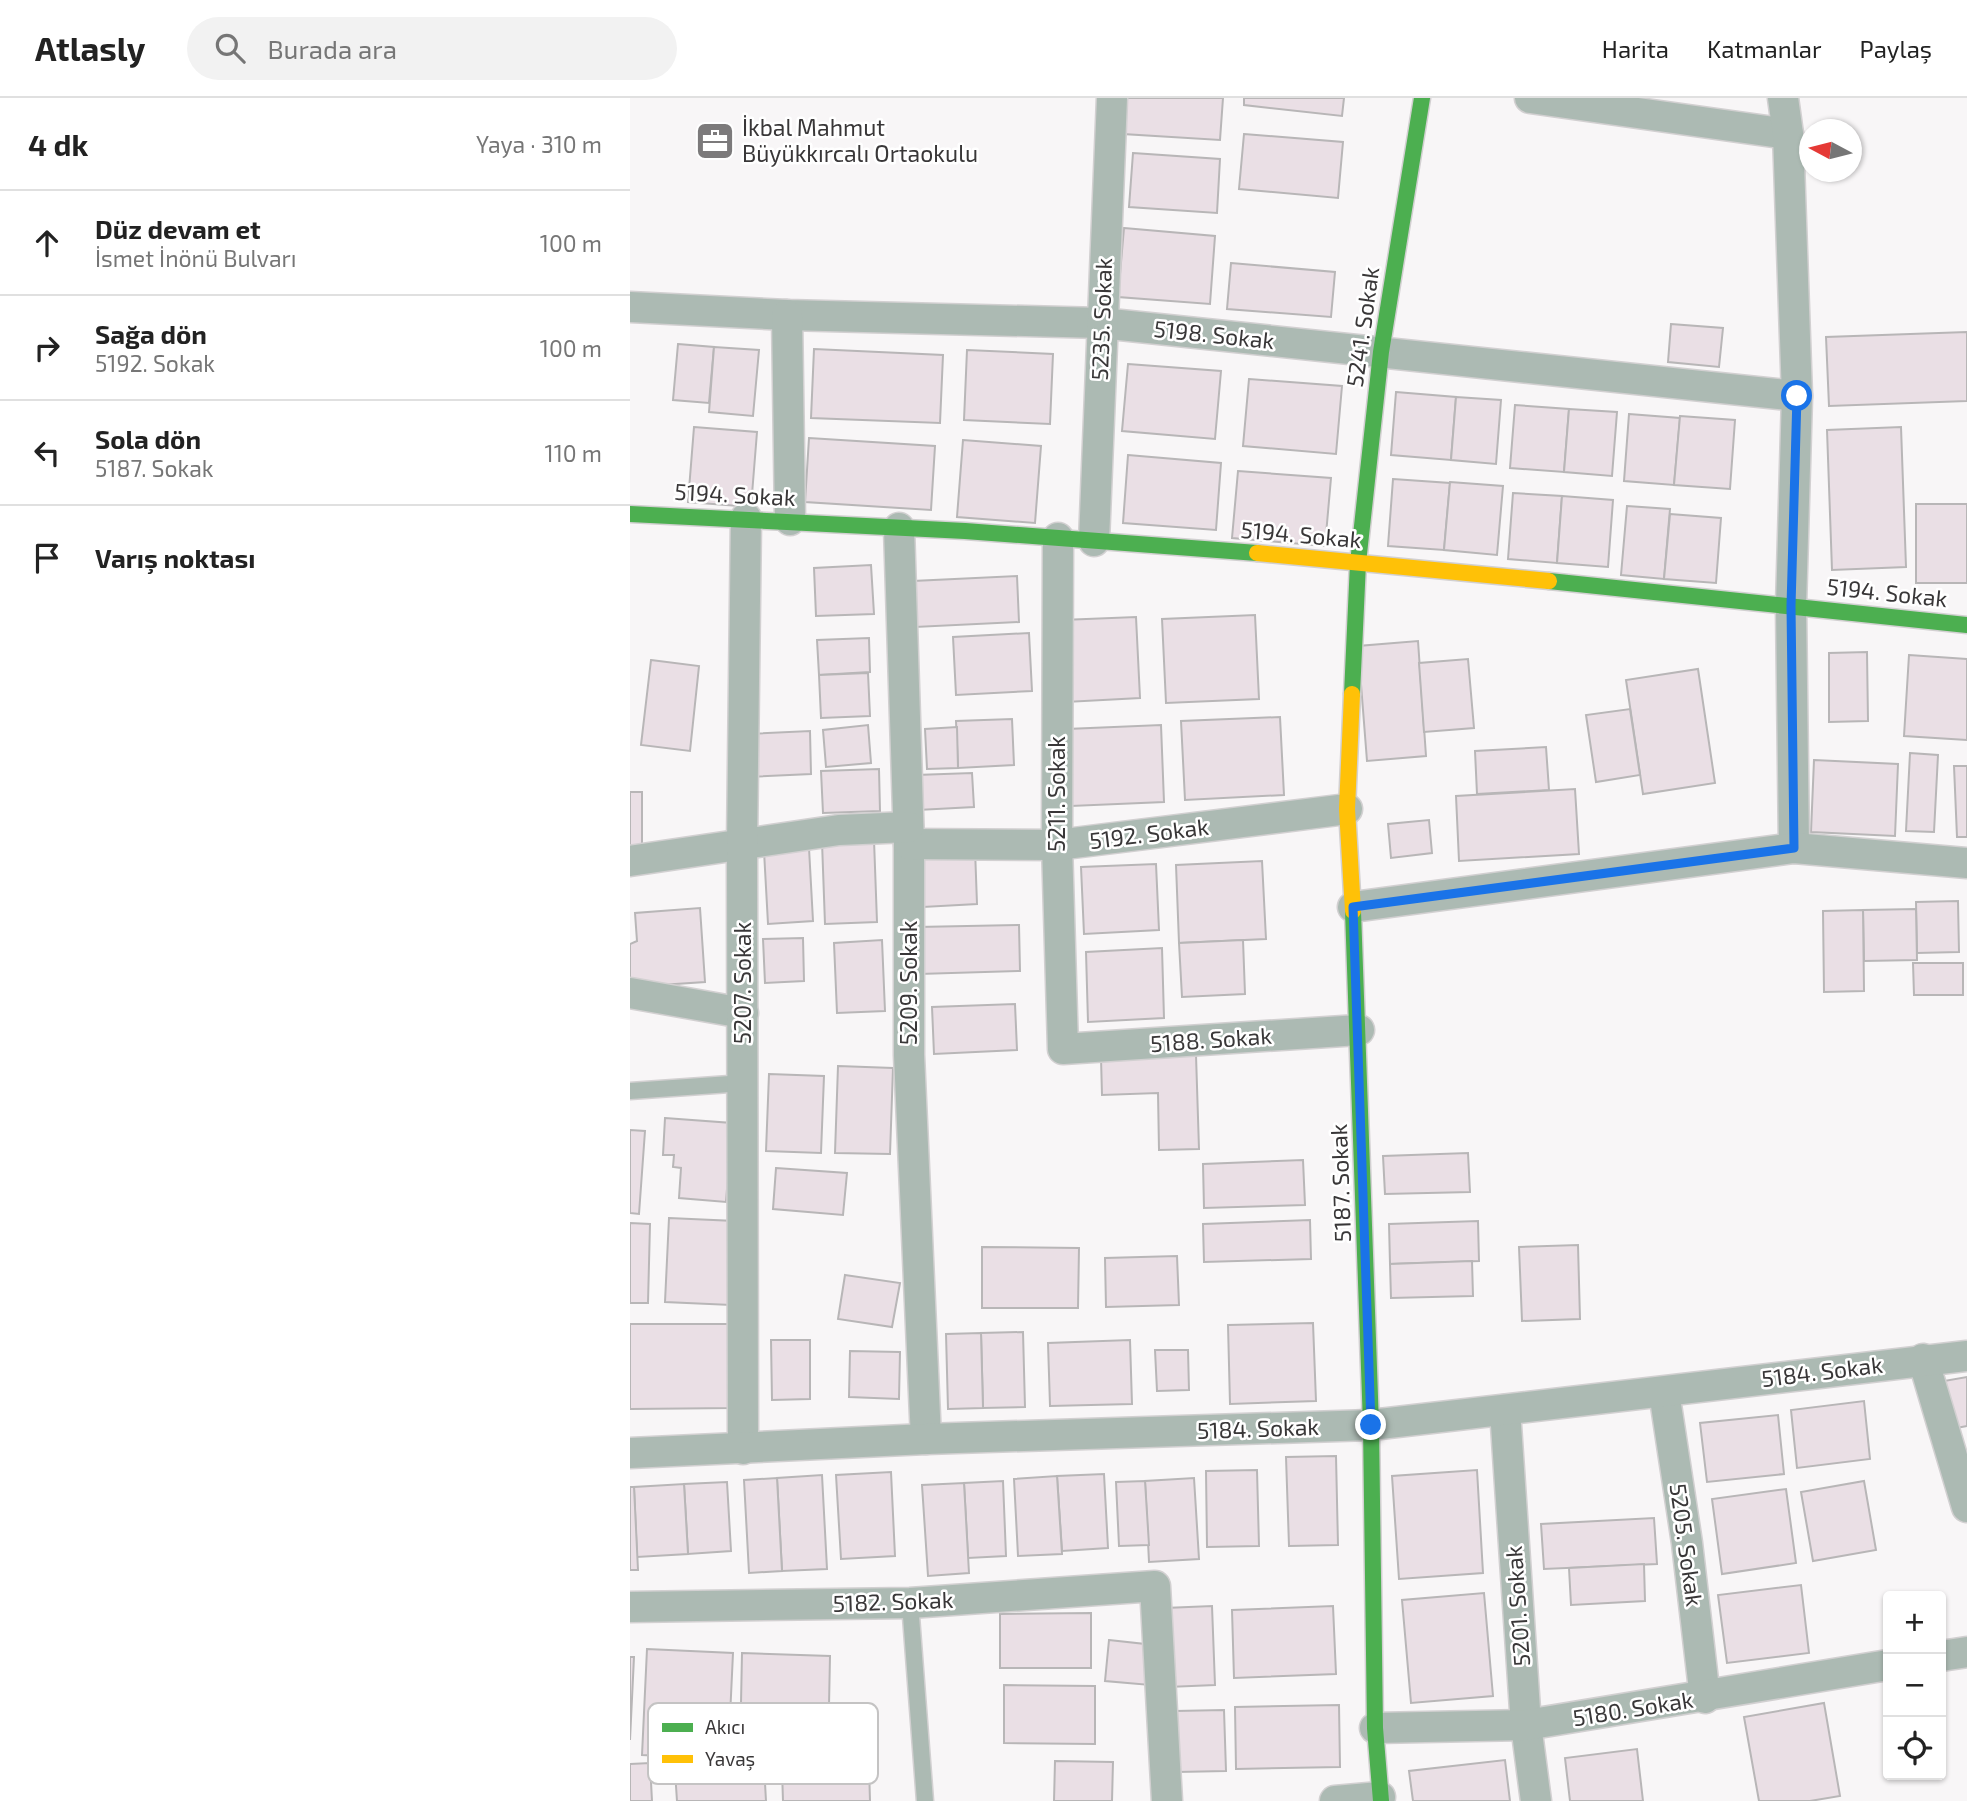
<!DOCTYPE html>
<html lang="tr">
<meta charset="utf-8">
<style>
:root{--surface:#fff;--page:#f2f2f2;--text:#222;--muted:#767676;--line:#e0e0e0}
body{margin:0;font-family:"Exo 2",sans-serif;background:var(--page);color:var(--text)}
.controls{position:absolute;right:21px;bottom:21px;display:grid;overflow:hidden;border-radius:7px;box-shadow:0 2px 5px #0004}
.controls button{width:63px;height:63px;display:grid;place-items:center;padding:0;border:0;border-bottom:2px solid var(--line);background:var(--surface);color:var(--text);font:35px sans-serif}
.compass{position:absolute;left:1169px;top:21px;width:63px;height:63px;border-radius:50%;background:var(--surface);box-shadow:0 2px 5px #0004;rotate:277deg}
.stop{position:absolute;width:21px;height:21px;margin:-16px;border:5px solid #1a73e8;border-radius:50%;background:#fff}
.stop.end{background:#1a73e8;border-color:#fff;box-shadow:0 2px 7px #0008}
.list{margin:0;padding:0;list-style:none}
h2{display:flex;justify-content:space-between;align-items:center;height:91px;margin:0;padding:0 28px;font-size:30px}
h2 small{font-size:23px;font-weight:400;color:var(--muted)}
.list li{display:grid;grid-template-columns:46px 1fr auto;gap:21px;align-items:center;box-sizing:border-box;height:105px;padding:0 28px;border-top:2px solid var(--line)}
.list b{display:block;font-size:26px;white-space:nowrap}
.list p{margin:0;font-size:23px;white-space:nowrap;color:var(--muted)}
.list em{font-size:23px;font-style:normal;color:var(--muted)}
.icon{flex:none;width:38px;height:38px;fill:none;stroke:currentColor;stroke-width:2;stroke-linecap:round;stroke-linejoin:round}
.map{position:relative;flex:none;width:1337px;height:1703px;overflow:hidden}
header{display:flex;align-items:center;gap:42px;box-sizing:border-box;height:98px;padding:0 35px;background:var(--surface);border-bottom:2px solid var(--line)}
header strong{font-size:33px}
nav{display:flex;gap:38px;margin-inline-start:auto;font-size:24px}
.search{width:490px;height:63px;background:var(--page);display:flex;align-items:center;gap:18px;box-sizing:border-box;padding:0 24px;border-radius:38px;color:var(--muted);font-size:26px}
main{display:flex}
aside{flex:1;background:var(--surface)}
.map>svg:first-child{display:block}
.building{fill:#eadfe5;stroke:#b8b6b7;stroke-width:2}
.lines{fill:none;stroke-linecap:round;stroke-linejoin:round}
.lane-casing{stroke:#d2d0d1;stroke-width:19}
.street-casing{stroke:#d2d0d1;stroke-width:33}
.fast-casing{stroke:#d2d0d1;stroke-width:19}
.slow-casing{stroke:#d2d0d1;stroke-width:19}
.lane{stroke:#acbab3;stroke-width:16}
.street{stroke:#acbab3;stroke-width:30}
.fast{stroke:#4caf50;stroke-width:16}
.slow{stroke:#ffc107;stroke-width:16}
.route{stroke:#1a73e8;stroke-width:9}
.labels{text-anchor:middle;stroke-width:5;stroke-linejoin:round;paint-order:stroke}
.poi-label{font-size:23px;fill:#393738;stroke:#fff;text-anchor:start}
.street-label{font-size:23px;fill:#393738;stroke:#fff}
.key{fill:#fff;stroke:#c4c3c3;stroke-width:2}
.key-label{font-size:19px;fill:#393738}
</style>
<header>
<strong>Atlasly</strong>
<div class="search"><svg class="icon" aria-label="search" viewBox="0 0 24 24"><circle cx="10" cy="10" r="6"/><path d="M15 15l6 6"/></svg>Burada ara</div>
<nav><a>Harita</a><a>Katmanlar</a><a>Paylaş</a></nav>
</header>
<main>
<aside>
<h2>4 dk<small>Yaya · 310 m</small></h2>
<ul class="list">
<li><svg class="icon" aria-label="ahead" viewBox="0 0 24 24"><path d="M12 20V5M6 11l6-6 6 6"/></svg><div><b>Düz devam et</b><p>İsmet İnönü Bulvarı</p></div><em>100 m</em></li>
<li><svg class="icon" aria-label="right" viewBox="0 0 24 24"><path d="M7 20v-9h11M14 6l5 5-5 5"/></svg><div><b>Sağa dön</b><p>5192. Sokak</p></div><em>100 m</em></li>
<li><svg class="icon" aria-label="left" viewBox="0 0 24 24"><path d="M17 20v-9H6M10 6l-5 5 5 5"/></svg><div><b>Sola dön</b><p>5187. Sokak</p></div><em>110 m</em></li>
<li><svg class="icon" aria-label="arrive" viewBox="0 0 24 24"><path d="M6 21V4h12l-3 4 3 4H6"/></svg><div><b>Varış noktası</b></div></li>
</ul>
</aside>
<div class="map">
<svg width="1337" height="1703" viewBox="0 0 1337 1703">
<rect width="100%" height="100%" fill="#f8f6f7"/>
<!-- building -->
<g class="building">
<polygon points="495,0 593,0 590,42 493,36"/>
<polygon points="614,0 714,0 712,18 614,7"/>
<polygon points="614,36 713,44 708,100 609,91"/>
<polygon points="503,55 590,61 587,115 499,109"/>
<polygon points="494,130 585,138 580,206 488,199"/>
<polygon points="601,165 705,174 701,219 597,211"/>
<polygon points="1041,226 1093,230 1089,269 1038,264"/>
<polygon points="1337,234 1337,303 1199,308 1196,239"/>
<polygon points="48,246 84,249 79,305 43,302"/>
<polygon points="84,249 129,252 123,318 79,314"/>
<polygon points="184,251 313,257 310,325 181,320"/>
<polygon points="337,252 423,256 420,326 334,322"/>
<polygon points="498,266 591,273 585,341 492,333"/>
<polygon points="619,281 712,288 706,356 613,348"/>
<polygon points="766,294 826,299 821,362 761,357"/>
<polygon points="826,299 871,302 866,366 821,362"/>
<polygon points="885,307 939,311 934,374 880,370"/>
<polygon points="939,311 987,314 982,378 934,374"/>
<polygon points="999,316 1050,320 1044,387 994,383"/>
<polygon points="1050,318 1105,322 1100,391 1044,387"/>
<polygon points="64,329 127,334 121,409 58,404"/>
<polygon points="1271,329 1276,469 1202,472 1197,332"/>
<polygon points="179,340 305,348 301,412 175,404"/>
<polygon points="333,342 411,348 405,425 327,419"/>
<polygon points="498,357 591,365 586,432 493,425"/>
<polygon points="608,373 701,380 695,448 602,440"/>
<polygon points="763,381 820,385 814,452 758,448"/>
<polygon points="820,384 873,388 867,457 814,452"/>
<polygon points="883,395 932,398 927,465 878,461"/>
<polygon points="932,398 983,402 978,469 927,465"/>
<rect x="1286" y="406" width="51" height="79"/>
<polygon points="997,408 1040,411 1034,481 991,477"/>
<polygon points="1040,416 1091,420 1086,485 1034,481"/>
<polygon points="241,467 244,516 186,518 184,470"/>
<polygon points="387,478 389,524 285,529 283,483"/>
<polygon points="625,517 629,601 536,605 532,521"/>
<polygon points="506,519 510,600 436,604 432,522"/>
<polygon points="399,535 402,593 326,597 323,539"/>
<polygon points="239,540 240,574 189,577 187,542"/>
<polygon points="788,543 796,658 737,663 728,548"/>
<polygon points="1237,554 1238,623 1199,624 1199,555"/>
<polygon points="1279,557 1337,561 1337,642 1274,638"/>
<polygon points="838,561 844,630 794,634 789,565"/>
<polygon points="21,562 69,568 60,653 11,647"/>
<polygon points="1068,571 1085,685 1013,696 996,582"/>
<polygon points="238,575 240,618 191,620 189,577"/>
<polygon points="1000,611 1010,677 966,684 956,617"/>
<polygon points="650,619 654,697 555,702 551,623"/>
<polygon points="382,621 384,667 328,670 326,623"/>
<polygon points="238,627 241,665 196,669 193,632"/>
<polygon points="531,627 534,704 441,708 437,631"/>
<polygon points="327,629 328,670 297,671 295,631"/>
<polygon points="180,633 181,676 119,679 117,636"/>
<polygon points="916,649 919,692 847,696 845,653"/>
<polygon points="1280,655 1308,657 1304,734 1276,733"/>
<polygon points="1184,662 1268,666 1265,738 1181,734"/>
<polygon points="1324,668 1337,668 1337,739 1327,739"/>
<polygon points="249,671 250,713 193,715 191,673"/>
<polygon points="342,675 344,709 288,712 286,677"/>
<polygon points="945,691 949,756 829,763 826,698"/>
<rect x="0" y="694" width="12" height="63"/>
<polygon points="799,722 802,755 761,760 758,726"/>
<polygon points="244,742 247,824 195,826 192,744"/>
<polygon points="179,750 183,823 138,826 134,753"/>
<polygon points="345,751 347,806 293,809 290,753"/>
<polygon points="632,763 636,841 549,845 546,767"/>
<polygon points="526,766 529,832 454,836 451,769"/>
<polygon points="1328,803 1329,854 1287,855 1286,804"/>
<polygon points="70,810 75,884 0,889 0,846 7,843 5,815"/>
<polygon points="1286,811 1287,862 1234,863 1233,812"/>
<polygon points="1233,812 1234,893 1194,894 1193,813"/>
<polygon points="389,827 390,873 289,876 287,829"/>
<polygon points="173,840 174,883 135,885 133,841"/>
<polygon points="252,842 255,913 207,915 204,845"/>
<polygon points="613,842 615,896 552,899 549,845"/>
<polygon points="532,850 534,920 458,924 456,854"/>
<polygon points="1283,865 1333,865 1333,897 1284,897"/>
<polygon points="385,906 387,952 304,956 302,909"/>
<polygon points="566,957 569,1051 529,1052 528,995 472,997 471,960"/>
<polygon points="208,968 263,970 260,1056 205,1055"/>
<polygon points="139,976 194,978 191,1055 136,1053"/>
<polygon points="35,1020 102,1025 96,1104 49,1100 51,1070 43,1069 44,1057 33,1057"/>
<polygon points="0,1032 15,1033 9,1116 0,1115"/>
<polygon points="838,1055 840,1094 755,1096 753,1058"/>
<polygon points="673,1062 675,1107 574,1110 573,1066"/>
<polygon points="146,1070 217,1075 213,1117 143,1111"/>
<polygon points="39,1120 105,1123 101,1207 35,1204"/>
<polygon points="680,1122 681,1161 574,1164 573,1126"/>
<polygon points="848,1123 849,1163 760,1166 759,1126"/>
<polygon points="0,1125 20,1126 18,1205 0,1205"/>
<polygon points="948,1147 950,1221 892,1223 889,1149"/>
<polygon points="352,1149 449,1150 448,1210 352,1210"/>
<polygon points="547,1158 549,1207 476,1209 475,1160"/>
<polygon points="842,1163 843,1198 761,1200 760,1166"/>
<polygon points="215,1177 270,1185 262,1229 208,1221"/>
<polygon points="683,1225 686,1303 600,1306 598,1227"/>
<polygon points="0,1226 103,1226 104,1310 0,1311"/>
<polygon points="393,1234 395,1309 353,1310 351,1235"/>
<polygon points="351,1235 353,1310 318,1311 316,1236"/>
<polygon points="141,1242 180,1242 180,1301 142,1302"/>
<polygon points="500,1242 502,1306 420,1308 418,1245"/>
<polygon points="525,1252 558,1252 559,1292 527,1293"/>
<polygon points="220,1253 270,1254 269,1301 219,1299"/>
<polygon points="1337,1279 1337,1328 1321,1331 1314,1283"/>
<polygon points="1234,1303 1240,1361 1167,1370 1161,1312"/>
<polygon points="1148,1317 1154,1376 1077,1384 1070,1325"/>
<polygon points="706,1358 708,1447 659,1448 656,1359"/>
<polygon points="627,1372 629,1448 577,1449 576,1373"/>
<polygon points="847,1372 853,1475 769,1481 762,1378"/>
<polygon points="261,1374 265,1458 211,1461 206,1377"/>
<polygon points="474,1376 478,1450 432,1453 427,1378"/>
<polygon points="192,1377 197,1471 152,1473 147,1380"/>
<polygon points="427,1378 432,1456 388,1458 384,1381"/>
<polygon points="147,1380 152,1473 119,1475 114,1382"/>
<polygon points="564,1380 569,1461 519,1464 515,1383"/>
<polygon points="373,1383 376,1458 338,1460 334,1385"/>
<polygon points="515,1383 519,1447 489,1448 486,1384"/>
<polygon points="1234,1383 1246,1452 1183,1463 1171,1394"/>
<polygon points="97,1384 101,1453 58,1456 54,1386"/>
<polygon points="334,1385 339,1475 298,1478 292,1387"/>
<polygon points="54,1386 58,1456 7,1459 4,1389"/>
<polygon points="0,1389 4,1389 8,1472 0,1472"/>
<polygon points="1156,1391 1166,1465 1092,1476 1082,1401"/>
<polygon points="1024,1420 1027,1466 914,1471 911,1426"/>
<polygon points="1014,1466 1015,1503 941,1507 939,1470"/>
<polygon points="1171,1487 1179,1555 1097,1565 1088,1497"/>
<polygon points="854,1495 863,1598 781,1605 772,1502"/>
<polygon points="582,1508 585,1587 538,1589 535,1510"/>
<polygon points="703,1508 706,1576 604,1580 602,1512"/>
<polygon points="461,1515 461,1570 370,1570 370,1516"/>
<polygon points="479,1542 524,1547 520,1587 475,1583"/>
<polygon points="17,1551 103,1555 98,1661 12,1657"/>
<polygon points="112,1555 200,1558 198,1657 110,1655"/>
<polygon points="0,1559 4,1559 0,1642"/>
<polygon points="374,1587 465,1588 465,1646 374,1645"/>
<polygon points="1194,1605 1210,1698 1180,1703 1129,1703 1114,1619"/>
<polygon points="709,1607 710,1669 606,1671 605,1609"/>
<polygon points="594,1612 596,1673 547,1674 545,1613"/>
<polygon points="1007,1651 1013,1703 940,1703 935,1660"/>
<polygon points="875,1662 880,1703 783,1703 779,1673"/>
<polygon points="425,1663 483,1664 482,1703 424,1703"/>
<polygon points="20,1665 22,1703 0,1703 0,1666"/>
<polygon points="134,1667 136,1703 47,1703 45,1673"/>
<polygon points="239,1669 240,1703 153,1703 152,1672"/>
</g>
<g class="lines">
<!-- lane casing -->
<g class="lane-casing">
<g id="lane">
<polyline points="0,993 114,985"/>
<polyline points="280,1505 295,1703"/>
</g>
</g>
<!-- street casing -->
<g class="street-casing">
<g id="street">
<polyline points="900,0 1158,36"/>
<polyline points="1153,0 1158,36 1167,298 1161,508 1164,750"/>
<polyline points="0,209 157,217 471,225 1167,298"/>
<polyline points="157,217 160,422"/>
<polyline points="269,430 279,746 279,957 296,1341"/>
<polyline points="428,440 427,747 433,951 729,932"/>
<polyline points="464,443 482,0"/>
<polyline points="279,746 427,747 717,711"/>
<polyline points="0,763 209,732 278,729"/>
<polyline points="723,809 1164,750 1337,765"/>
<polyline points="0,895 113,915"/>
<polyline points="1293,1261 1337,1409"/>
<polyline points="1034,1294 1057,1445 1075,1600"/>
<polyline points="875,1312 896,1627 906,1703"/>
<polyline points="113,1351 112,747 116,420"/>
<polyline points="0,1355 296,1341 741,1327 1337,1258"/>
<polyline points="0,1509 280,1505 525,1488 537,1703"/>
<polyline points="1311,1558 1337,1554"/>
<polyline points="745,1630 896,1627 1258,1567"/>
<polyline points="705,1703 750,1699"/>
</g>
</g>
<!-- fast casing -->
<g class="fast-casing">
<g id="fast">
<polyline points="0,416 335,433 627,455"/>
<polyline points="919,483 1337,527"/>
<polyline points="722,596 728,465 751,254 792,0"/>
<polyline points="723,813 741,1327 745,1630 751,1703"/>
</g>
</g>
<!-- slow casing -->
<g class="slow-casing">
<g id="slow">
<polyline points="627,455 919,483"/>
<polyline points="722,596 717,711 723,813"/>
</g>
</g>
<!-- lane -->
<use href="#lane" class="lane"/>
<!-- street -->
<use href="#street" class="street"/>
<!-- fast -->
<use href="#fast" class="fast"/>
<!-- slow -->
<use href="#slow" class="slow"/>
</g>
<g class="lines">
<!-- route -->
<polyline class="route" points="741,1327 723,809 1164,750 1161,508 1167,298"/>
</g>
<!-- icons -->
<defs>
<g id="office-square" transform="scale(2.0125)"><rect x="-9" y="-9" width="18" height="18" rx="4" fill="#7c7a7b" stroke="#fff"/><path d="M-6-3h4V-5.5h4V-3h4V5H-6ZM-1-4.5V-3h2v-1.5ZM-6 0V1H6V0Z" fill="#fff"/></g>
</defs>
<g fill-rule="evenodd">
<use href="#office-square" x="85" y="43"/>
</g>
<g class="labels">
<!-- poi labels -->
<g class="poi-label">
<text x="112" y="38">İkbal Mahmut<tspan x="112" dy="26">Büyükkırcalı Ortaokulu</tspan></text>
</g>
<!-- street labels -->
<g class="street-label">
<text transform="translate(472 221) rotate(-88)" y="8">5235. Sokak</text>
<text transform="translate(733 229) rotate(-82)" y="8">5241. Sokak</text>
<text transform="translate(584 237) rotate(6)" y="8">5198. Sokak</text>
<text transform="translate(105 397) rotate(3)" y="8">5194. Sokak</text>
<text transform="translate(671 437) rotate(5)" y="8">5194. Sokak</text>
<text transform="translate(1257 495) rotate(6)" y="8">5194. Sokak</text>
<text transform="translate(427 696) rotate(-90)" y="8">5211. Sokak</text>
<text transform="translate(519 736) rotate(-7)" y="8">5192. Sokak</text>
<text transform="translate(113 885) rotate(-90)" y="8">5207. Sokak</text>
<text transform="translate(279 885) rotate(-90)" y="8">5209. Sokak</text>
<text transform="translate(581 942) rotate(-4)" y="8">5188. Sokak</text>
<text transform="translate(711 1085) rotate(-92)" y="8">5187. Sokak</text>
<text transform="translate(1192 1274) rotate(-7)" y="8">5184. Sokak</text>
<text transform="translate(628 1331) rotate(-2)" y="8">5184. Sokak</text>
<text transform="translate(1056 1447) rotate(82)" y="8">5205. Sokak</text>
<text transform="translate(263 1504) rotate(-2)" y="8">5182. Sokak</text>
<text transform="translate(888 1508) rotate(-94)" y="8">5201. Sokak</text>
<text transform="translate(1003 1611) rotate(-9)" y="8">5180. Sokak</text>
</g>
</g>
<!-- legend -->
<rect x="18" y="1605" width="230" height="81" rx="10" class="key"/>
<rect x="32" y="1625" width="31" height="9" fill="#4caf50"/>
<rect x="32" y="1657" width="31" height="8" fill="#ffc107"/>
<g class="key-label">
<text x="75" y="1636">Akıcı</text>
<text x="75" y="1668">Yavaş</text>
</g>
</svg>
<div class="controls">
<button>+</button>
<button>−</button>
<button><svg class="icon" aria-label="locate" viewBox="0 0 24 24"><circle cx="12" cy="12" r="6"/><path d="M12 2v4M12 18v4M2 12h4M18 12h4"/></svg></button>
</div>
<svg class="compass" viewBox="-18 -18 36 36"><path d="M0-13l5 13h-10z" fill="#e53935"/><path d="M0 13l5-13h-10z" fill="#767676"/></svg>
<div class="stop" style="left:1167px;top:298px"></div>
<div class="stop end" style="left:741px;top:1327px"></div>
</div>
</main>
